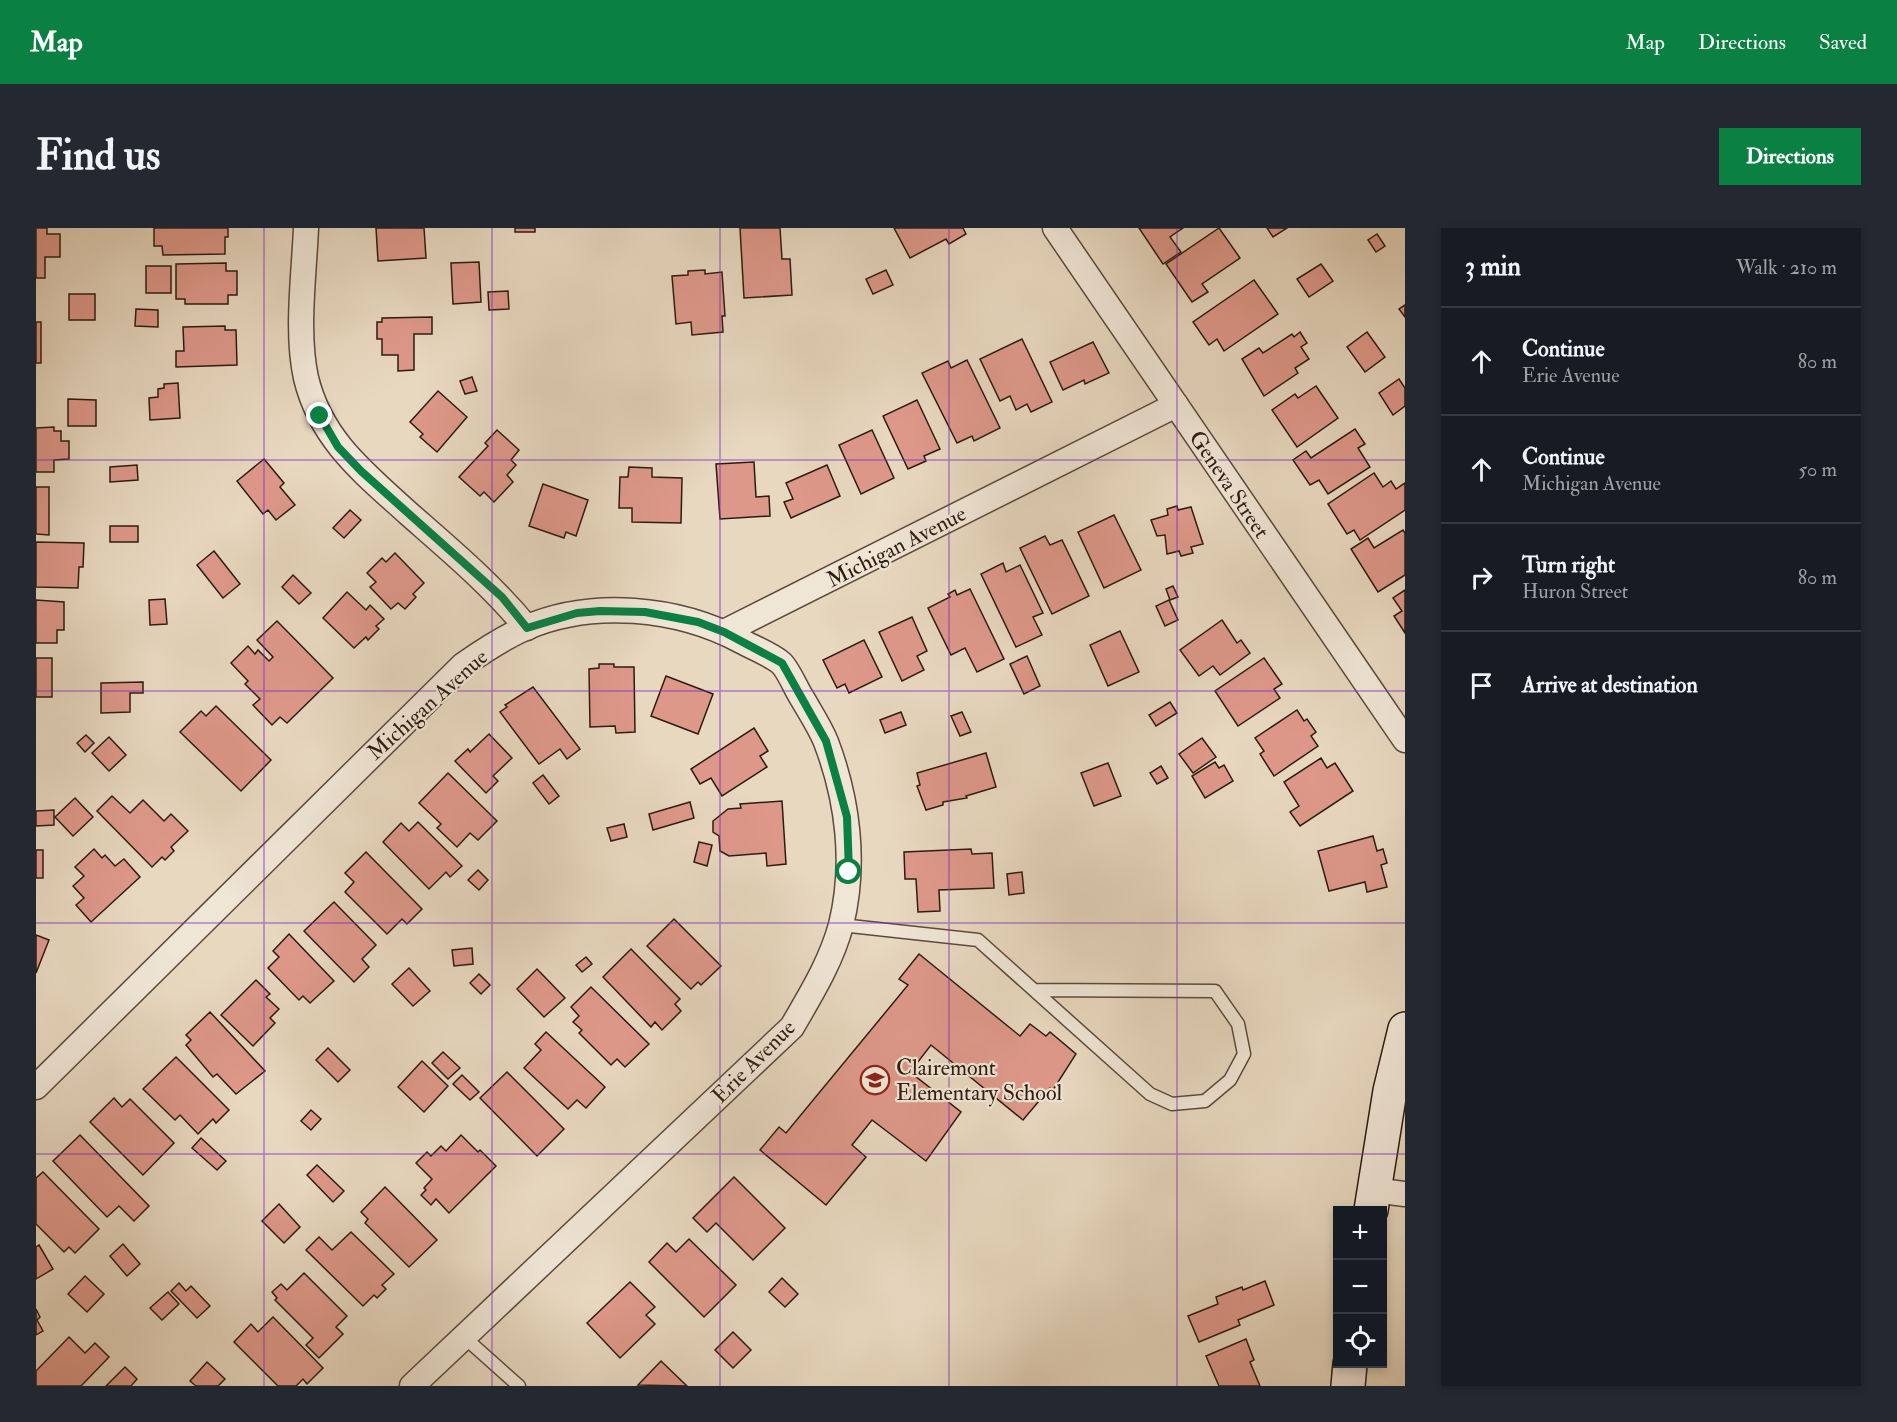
<!DOCTYPE html>
<meta charset="utf-8">
<style>
:root{--surface:#171b24;--page:#242831;--text:#f1f3f6;--muted:#9ea1a6;--line:#363941;--accent:#0b8043}
body{margin:0;font-family:"IM FELL Double Pica",serif;background:var(--page);color:var(--text)}
.controls{position:absolute;right:18px;bottom:18px;display:grid;overflow:hidden;border-radius:0px;box-shadow:0 3px 9px #0003}
.controls button{width:54px;height:54px;display:grid;place-items:center;padding:0;border:0;border-bottom:2px solid var(--line);background:var(--surface);color:var(--text);font:30px sans-serif}
.stop{position:absolute;width:18px;height:18px;margin:-14px;border:4px solid #0b8043;border-radius:50%;background:#fff}
.stop.end{background:#0b8043;border-color:#fff;box-shadow:0 2px 6px #0008}
.list{margin:0;padding:0;list-style:none}
h2{display:flex;justify-content:space-between;align-items:center;height:78px;margin:0;padding:0 24px;font-size:26px}
h2 small{font-size:20px;font-weight:400;color:var(--muted)}
.list li{display:grid;grid-template-columns:39px 1fr auto;gap:18px;align-items:center;box-sizing:border-box;height:108px;padding:0 24px;border-top:2px solid var(--line)}
.list b{display:block;font-size:22px;white-space:nowrap}
.list p{margin:0;font-size:20px;white-space:nowrap;color:var(--muted)}
.list em{font-size:20px;font-style:normal;color:var(--muted)}
.icon{flex:none;width:33px;height:33px;fill:none;stroke:currentColor;stroke-width:2;stroke-linecap:round;stroke-linejoin:round}
.map{position:relative;flex:none;width:1369px;height:1158px;overflow:hidden;border-radius:0px}
header{display:flex;align-items:center;gap:36px;box-sizing:border-box;height:84px;padding:0 30px;background:var(--accent);color:#fff}
header strong{font-size:28px}
nav{display:flex;gap:33px;margin-inline-start:auto;font-size:21px}
.intro{display:flex;align-items:center;justify-content:space-between;box-sizing:border-box;height:144px;padding:0 36px}
h1{margin:0;font-size:42px}
.button{padding:15px 27px;border-radius:0px;background:var(--accent);color:#fff;font-size:21px;font-weight:700}
main{display:flex;gap:36px;padding:0 36px}
aside{flex:1;background:var(--surface);border-radius:0px;box-shadow:0 3px 9px #0003}
.map>svg:first-child{display:block}
.building{fill:#de988a;stroke:#2d1b11;stroke-width:1.5}
.lines{fill:none;stroke-linecap:round;stroke-linejoin:round}
.lane-casing{stroke:#5c4a3d;stroke-width:15}
.street-casing{stroke:#5c4a3d;stroke-width:27}
.secondary-casing{stroke:#2d1b11;stroke-width:36}
.lane{stroke:#f0e6d6;stroke-width:12}
.street{stroke:#f0e6d6;stroke-width:24}
.secondary{stroke:#f0e6d6;stroke-width:33}
.route{stroke:#0b8043;stroke-width:8}
.grid{fill:none;stroke:#7b2cbf;stroke-width:1.5;stroke-opacity:0.55}
.labels{text-anchor:middle;stroke-width:4.5;stroke-linejoin:round;paint-order:stroke}
.street-label{font-size:22px;fill:#2d1b11;stroke:#f0e6d6}
.poi-label{font-size:22px;fill:#2d1b11;stroke:#f0e6d6;text-anchor:start}
</style>
<header>
<strong>Map</strong>
<nav><a>Map</a><a>Directions</a><a>Saved</a></nav>
</header>
<div class="intro"><h1>Find us</h1><a class="button">Directions</a></div>
<main>
<div class="map">
<svg width="1369" height="1158" viewBox="0 0 1369 1158">
<rect width="100%" height="100%" fill="#e8d8c0"/>
<filter id="stains"><feTurbulence type="fractalNoise" baseFrequency=".00333" numOctaves="4"/><feColorMatrix values="0 0 0 0 .2 0 0 0 0 .09 0 0 0 0 .02 0 0 0 .5 -.17"/></filter>
<radialGradient id="worn" r=".72"><stop offset=".6" stop-color="#630" stop-opacity="0"/><stop offset="1" stop-color="#630" stop-opacity=".3"/></radialGradient>
<!-- building -->
<g class="building">
<polygon points="0,0 11,0 11,6 24,6 24,29 9,29 9,50 0,50"/>
<polygon points="118,0 192,0 192,9 189,9 189,26 127,27 126,18 118,18"/>
<polygon points="340,0 388,0 390,30 342,33"/>
<rect x="479" y="0" width="20" height="4"/>
<polygon points="704,0 744,0 746,31 754,31 756,67 708,70"/>
<polygon points="858,0 927,0 930,6 913,16 910,11 874,30"/>
<polygon points="1103,0 1147,0 1134,9 1145,24 1127,36"/>
<polygon points="1183,0 1204,30 1166,56 1172,64 1156,74 1130,36"/>
<polygon points="1231,0 1251,0 1237,9"/>
<polygon points="1341,6 1349,18 1340,24 1332,12"/>
<polygon points="443,34 445,74 417,76 415,35"/>
<polygon points="190,35 190,43 201,43 201,67 192,67 192,76 149,76 149,71 140,71 140,36"/>
<polygon points="1285,36 1297,53 1273,69 1261,51"/>
<rect x="110" y="38" width="25" height="27"/>
<polygon points="669,42 669,46 686,44 689,88 686,88 687,104 656,107 655,94 640,96 636,48 652,47 652,43"/>
<polygon points="850,42 857,57 837,66 830,51"/>
<polygon points="1218,52 1242,86 1188,123 1181,111 1173,117 1157,94"/>
<polygon points="472,63 473,81 453,82 452,64"/>
<rect x="33" y="66" width="26" height="26"/>
<polygon points="1369,77 1369,89 1363,81"/>
<polygon points="100,81 122,82 122,99 99,98"/>
<polygon points="396,89 396,106 378,106 378,142 362,143 362,127 346,127 346,111 341,111 341,94 346,94 346,90"/>
<rect x="0" y="94" width="5" height="41"/>
<polygon points="189,98 189,102 200,102 201,137 140,139 140,123 148,123 147,99"/>
<polygon points="1264,104 1271,115 1265,119 1273,131 1259,140 1262,145 1228,168 1206,131 1223,120 1227,125 1256,106 1258,109"/>
<polygon points="1331,104 1349,129 1329,144 1311,119"/>
<polygon points="986,111 1016,174 995,184 991,176 980,182 974,168 964,173 944,131"/>
<polygon points="1057,114 1073,145 1049,156 1048,152 1027,162 1014,134"/>
<polygon points="931,132 964,200 938,213 936,208 921,215 886,145 912,133 915,140"/>
<polygon points="436,149 441,163 429,166 424,153"/>
<polygon points="1363,151 1369,160 1369,178 1357,187 1343,165"/>
<polygon points="142,155 144,190 114,192 113,170 122,169 122,161 128,160 128,156"/>
<polygon points="1280,158 1302,190 1261,219 1236,182 1259,166 1262,170"/>
<polygon points="402,163 431,189 401,224 384,209 387,206 374,194"/>
<polygon points="32,171 60,172 60,198 32,198"/>
<polygon points="881,172 904,221 888,228 890,233 872,241 847,188"/>
<polygon points="18,199 18,203 25,203 25,213 33,213 33,231 18,232 18,244 0,244 0,200"/>
<polygon points="1319,201 1329,216 1322,220 1334,239 1292,266 1283,252 1274,257 1257,232 1270,223 1275,230"/>
<polygon points="461,202 483,222 475,232 480,237 471,247 477,254 458,274 448,264 444,268 423,249 452,218 449,215"/>
<polygon points="836,202 858,250 825,266 803,217"/>
<polygon points="228,231 248,255 244,259 259,277 240,292 232,282 227,286 201,253"/>
<polygon points="718,234 720,269 733,268 734,288 684,291 680,236"/>
<polygon points="101,237 102,252 74,254 74,239"/>
<polygon points="791,237 804,268 755,290 748,274 757,271 750,255"/>
<polygon points="593,239 616,240 616,249 646,250 645,295 596,294 596,280 583,280 584,249 592,249"/>
<polygon points="1338,245 1347,259 1355,253 1360,261 1369,255 1369,282 1324,312 1318,302 1311,306 1292,276"/>
<polygon points="507,256 552,272 540,308 530,304 528,310 493,298"/>
<polygon points="0,259 13,259 13,307 0,306"/>
<polygon points="1141,278 1142,282 1155,279 1167,316 1155,319 1157,325 1145,328 1143,323 1131,326 1129,307 1121,308 1115,292 1132,287 1131,281"/>
<polygon points="314,282 325,292 308,310 297,300"/>
<polygon points="1078,287 1105,342 1068,360 1042,304"/>
<rect x="74" y="298" width="28" height="16"/>
<polygon points="1367,302 1369,305 1369,347 1342,364 1315,321 1332,310 1338,320"/>
<polygon points="1009,308 1014,317 1026,312 1053,368 1016,386 984,320"/>
<polygon points="0,314 48,315 47,339 43,339 42,360 0,359"/>
<polygon points="178,323 204,356 187,370 161,337"/>
<polygon points="359,325 388,355 377,366 380,369 369,381 362,375 355,381 334,359 340,354 331,345 346,330 350,334"/>
<polygon points="967,335 970,344 984,337 1007,385 997,389 1006,407 980,419 945,346"/>
<polygon points="257,347 275,365 263,376 246,359"/>
<polygon points="1137,358 1142,369 1134,372 1130,361"/>
<polygon points="934,361 968,431 941,444 929,420 915,427 892,380 914,369 912,366 919,362 921,367"/>
<polygon points="1369,362 1369,405 1358,388 1366,383 1357,370"/>
<polygon points="311,364 330,382 334,377 348,391 340,398 343,401 332,412 330,409 318,420 287,390"/>
<polygon points="129,371 131,396 114,397 113,372"/>
<polygon points="0,372 28,374 28,402 21,402 21,415 0,415"/>
<polygon points="1133,372 1142,392 1129,398 1120,378"/>
<polygon points="876,389 891,423 881,428 888,442 866,453 843,404"/>
<polygon points="1186,392 1201,415 1205,412 1214,425 1184,447 1177,438 1163,448 1144,422"/>
<polygon points="241,393 297,450 251,495 244,489 236,497 217,477 224,471 209,456 212,453 195,435 212,418 219,426 222,422 233,433 237,429 221,412"/>
<polygon points="1084,403 1103,444 1072,458 1054,417"/>
<polygon points="828,412 846,449 813,465 809,456 801,460 787,432"/>
<polygon points="991,428 1004,458 988,466 974,436"/>
<rect x="0" y="430" width="16" height="39"/>
<polygon points="1228,430 1246,456 1238,461 1244,470 1202,498 1179,463"/>
<polygon points="563,436 578,436 578,439 598,439 599,504 580,505 579,498 554,499 553,441 563,440"/>
<polygon points="630,448 677,466 662,506 615,488"/>
<polygon points="107,454 107,465 94,465 94,484 65,485 65,455"/>
<polygon points="497,459 544,521 531,531 524,521 503,536 464,484 471,479 469,477"/>
<polygon points="1134,474 1141,485 1120,498 1113,487"/>
<polygon points="180,478 235,532 205,563 144,504 165,483 170,488"/>
<polygon points="1261,482 1268,493 1271,491 1280,504 1275,508 1282,518 1238,548 1224,526 1228,523 1219,510"/>
<polygon points="865,484 870,497 849,505 844,492"/>
<polygon points="926,484 935,504 924,508 915,488"/>
<polygon points="718,500 732,523 724,528 731,539 686,568 675,550 664,556 655,541"/>
<polygon points="453,506 476,530 457,548 462,553 450,565 419,533 432,521 434,524"/>
<polygon points="50,507 58,515 49,524 41,515"/>
<polygon points="73,509 90,527 73,543 56,525"/>
<polygon points="1166,510 1180,529 1157,545 1143,526"/>
<polygon points="950,525 960,559 930,568 931,570 907,574 907,577 890,582 881,558 884,557 881,545"/>
<polygon points="1285,530 1291,540 1299,535 1317,563 1264,598 1254,584 1263,578 1248,554"/>
<polygon points="1179,534 1183,540 1188,537 1197,553 1169,570 1156,548"/>
<polygon points="1072,535 1085,568 1058,578 1045,545"/>
<polygon points="1125,538 1132,550 1121,556 1114,545"/>
<polygon points="412,545 461,593 442,612 434,605 421,619 401,600 405,596 383,575"/>
<polygon points="507,547 523,568 513,576 497,555"/>
<polygon points="76,568 94,585 107,572 128,593 135,586 152,603 135,619 138,623 129,632 126,629 116,639 61,583"/>
<polygon points="39,570 57,589 37,608 19,589"/>
<polygon points="746,573 750,636 731,638 730,625 693,628 684,623 683,608 677,604 677,593 692,581 705,580 704,576"/>
<polygon points="654,574 658,590 617,602 613,586"/>
<polygon points="18,582 18,597 0,598 0,583"/>
<polygon points="382,594 426,638 414,649 410,644 393,661 347,614 365,595 373,603"/>
<polygon points="588,596 591,609 575,613 571,600"/>
<polygon points="1337,608 1341,623 1347,621 1351,635 1345,637 1351,659 1331,664 1329,654 1293,663 1282,623"/>
<polygon points="663,614 676,617 671,638 658,634"/>
<polygon points="58,621 66,630 69,627 79,638 88,631 104,649 55,694 40,677 48,670 37,658 48,648 39,639"/>
<polygon points="935,621 936,626 956,625 958,660 903,662 904,683 882,684 880,651 869,651 868,624"/>
<rect x="0" y="622" width="7" height="28"/>
<polygon points="330,624 386,681 371,696 366,691 351,706 309,664 318,654 309,645"/>
<polygon points="442,642 452,652 443,662 432,652"/>
<polygon points="986,644 988,665 973,667 971,646"/>
<polygon points="298,674 340,717 326,731 333,739 318,754 268,703"/>
<polygon points="638,691 685,738 665,757 662,754 655,761 611,718"/>
<polygon points="253,706 298,753 274,775 267,768 263,772 232,740 243,729 237,723"/>
<polygon points="0,707 13,712 0,745"/>
<polygon points="436,720 437,736 418,738 416,722"/>
<polygon points="595,721 644,771 639,776 645,783 626,802 619,794 615,799 567,749"/>
<polygon points="883,726 984,808 994,796 1010,808 1014,804 1040,826 1017,862 1014,860 987,892 895,817 874,844 925,884 890,933 836,892 816,917 830,929 790,977 724,922 743,899 750,905 872,757 863,751"/>
<polygon points="550,729 556,736 546,744 540,737"/>
<polygon points="373,740 394,763 377,778 356,756"/>
<polygon points="501,741 529,770 508,789 481,761"/>
<polygon points="443,746 454,757 445,766 434,755"/>
<polygon points="220,752 234,766 230,769 243,781 234,790 239,795 217,818 185,787"/>
<polygon points="555,759 613,816 589,839 581,831 575,837 543,805 546,802 537,794 543,788 535,779"/>
<polygon points="174,784 229,843 200,866 181,846 177,849 150,817 155,812 150,807"/>
<polygon points="510,804 569,859 550,880 541,872 532,881 488,840 505,822 499,816"/>
<polygon points="292,820 314,842 302,854 280,832"/>
<polygon points="407,824 424,840 412,851 396,835"/>
<polygon points="140,829 193,882 180,895 177,891 162,906 144,887 139,892 107,861"/>
<polygon points="386,833 412,858 388,884 362,859"/>
<polygon points="471,844 528,901 501,928 444,870"/>
<polygon points="426,847 443,864 434,872 417,856"/>
<polygon points="78,870 86,879 94,871 138,915 107,947 54,894"/>
<polygon points="275,882 285,891 275,902 265,893"/>
<polygon points="44,907 113,978 98,993 83,978 71,989 17,933"/>
<polygon points="425,907 442,924 444,922 460,938 413,985 400,971 395,977 385,967 390,962 388,960 396,951 380,935 391,924 395,928 405,918 410,923"/>
<polygon points="165,910 190,933 181,942 156,920"/>
<polygon points="281,937 308,963 297,974 271,947"/>
<polygon points="7,944 63,1001 39,1025 33,1019 28,1024 0,996 0,950"/>
<polygon points="698,949 749,1000 717,1032 680,995 671,1004 657,990"/>
<polygon points="349,959 401,1012 373,1039 329,995 332,991 325,984"/>
<polygon points="243,976 264,999 248,1015 226,993"/>
<polygon points="315,1004 358,1046 346,1057 350,1061 341,1070 338,1067 327,1078 270,1022 283,1009 296,1022"/>
<polygon points="653,1011 700,1057 668,1089 613,1034 631,1015 640,1024"/>
<polygon points="87,1016 104,1036 91,1048 74,1028"/>
<polygon points="3,1017 17,1041 0,1051 0,1019"/>
<polygon points="268,1045 311,1088 300,1099 307,1106 283,1130 270,1117 277,1110 239,1072 241,1070 236,1064 245,1056 251,1062"/>
<polygon points="49,1048 68,1066 51,1084 32,1066"/>
<polygon points="746,1050 762,1066 749,1079 733,1064"/>
<polygon points="1229,1053 1238,1077 1202,1092 1204,1097 1163,1114 1152,1088 1182,1076 1180,1069 1206,1059 1207,1062"/>
<polygon points="594,1054 619,1079 610,1087 619,1096 584,1130 551,1095"/>
<polygon points="143,1055 150,1063 155,1058 174,1078 161,1090 135,1063"/>
<polygon points="132,1064 143,1076 126,1092 114,1080"/>
<polygon points="0,1081 4,1089 1,1092 7,1103 0,1107"/>
<polygon points="237,1089 287,1140 271,1156 267,1151 260,1158 242,1158 198,1114 215,1096 222,1104"/>
<polygon points="697,1104 715,1122 697,1140 679,1122"/>
<polygon points="33,1109 49,1125 59,1115 73,1129 45,1158 0,1158 0,1143"/>
<polygon points="1210,1111 1218,1132 1214,1134 1224,1158 1183,1158 1170,1128"/>
<polygon points="625,1133 626,1134 651,1158 602,1157"/>
<polygon points="171,1134 189,1151 182,1158 160,1158 154,1153"/>
<polygon points="89,1139 101,1151 95,1158 70,1158"/>
</g>
<g class="lines">
<!-- lane casing -->
<g class="lane-casing">
<g id="lane">
<polyline points="805,697 942,712 1114,866 1136,876 1169,873 1194,852 1208,826 1202,796 1179,763 998,762"/>
<polyline points="428,1109 483,1158"/>
</g>
</g>
<!-- street casing -->
<g class="street-casing">
<g id="street">
<path d="M270,0c-2,47 -10,105 0,150 15,62 58,95 103,136 41,36 83,71 118,114"/>
<polyline points="1019,0 1369,512"/>
<polyline points="688,404 1140,177"/>
<path d="M0,859l427,-422c20,-14 40,-27 62,-37 67,-29 152,-21 216,13 11,6 31,14 40,22 7,6 15,26 21,35 8,14 18,29 24,44 22,58 30,122 15,183 -10,37 -30,69 -49,102l-380,359"/>
<polyline points="1338,962 1369,966"/>
</g>
</g>
<!-- secondary casing -->
<g class="secondary-casing">
<g id="secondary">
<polyline points="1335,982 1354,863 1369,801"/>
<polyline points="1312,1158 1314,1136"/>
</g>
</g>
<!-- lane -->
<use href="#lane" class="lane"/>
<!-- street -->
<use href="#street" class="street"/>
<!-- secondary -->
<use href="#secondary" class="secondary"/>
</g>
<g class="lines">
<!-- route -->
<polyline class="route" points="284,188 302,219 325,243 466,369 491,400 541,385 564,383 609,384 662,394 688,404 746,435 790,513 811,589 813,644"/>
</g>
<!-- grid -->
<path class="grid" d="M228,0v1158M456,0v1158M684,0v1158M913,0v1158M1141,0v1158M0,232h1369M0,463h1369M0,695h1369M0,926h1369"/>
<!-- icons -->
<defs>
<g id="school-ring" transform="scale(1.5)"><circle r="9.5" fill="#f0e6d6" stroke="#8f2418" stroke-width="1.5"/><path d="M0-5L7-2L0 1L-7-2ZM-4 1L0 2.5L4 1V4Q0 6-4 4Z" fill="#8f2418"/></g>
</defs>
<g fill-rule="evenodd">
<use href="#school-ring" x="839" y="852"/>
</g>
<g class="labels">
<!-- street labels -->
<g class="street-label">
<text transform="translate(1194 256) rotate(56)" y="8">Geneva Street</text>
<text transform="translate(860 318) rotate(-27)" y="8">Michigan Avenue</text>
<text transform="translate(391 476) rotate(-42)" y="8">Michigan Avenue</text>
<text transform="translate(717 833) rotate(-45)" y="8">Erie Avenue</text>
</g>
<!-- poi labels -->
<g class="poi-label">
<text x="860" y="847">Clairemont<tspan x="860" dy="25">Elementary School</tspan></text>
</g>
</g>
<rect width="100%" height="100%" filter="url(#stains)"/>
<rect width="100%" height="100%" fill="url(#worn)"/>
</svg>
<div class="controls">
<button>+</button>
<button>−</button>
<button><svg class="icon" aria-label="locate" viewBox="0 0 24 24"><circle cx="12" cy="12" r="6"/><path d="M12 2v4M12 18v4M2 12h4M18 12h4"/></svg></button>
</div>
<div class="stop" style="left:813px;top:644px"></div>
<div class="stop end" style="left:284px;top:188px"></div>
</div>
<aside>
<h2>3 min<small>Walk · 210 m</small></h2>
<ul class="list">
<li><svg class="icon" aria-label="ahead" viewBox="0 0 24 24"><path d="M12 20V5M6 11l6-6 6 6"/></svg><div><b>Continue</b><p>Erie Avenue</p></div><em>80 m</em></li>
<li><svg class="icon" aria-label="ahead" viewBox="0 0 24 24"><path d="M12 20V5M6 11l6-6 6 6"/></svg><div><b>Continue</b><p>Michigan Avenue</p></div><em>50 m</em></li>
<li><svg class="icon" aria-label="right" viewBox="0 0 24 24"><path d="M7 20v-9h11M14 6l5 5-5 5"/></svg><div><b>Turn right</b><p>Huron Street</p></div><em>80 m</em></li>
<li><svg class="icon" aria-label="arrive" viewBox="0 0 24 24"><path d="M6 21V4h12l-3 4 3 4H6"/></svg><div><b>Arrive at destination</b></div></li>
</ul>
</aside>
</main>
